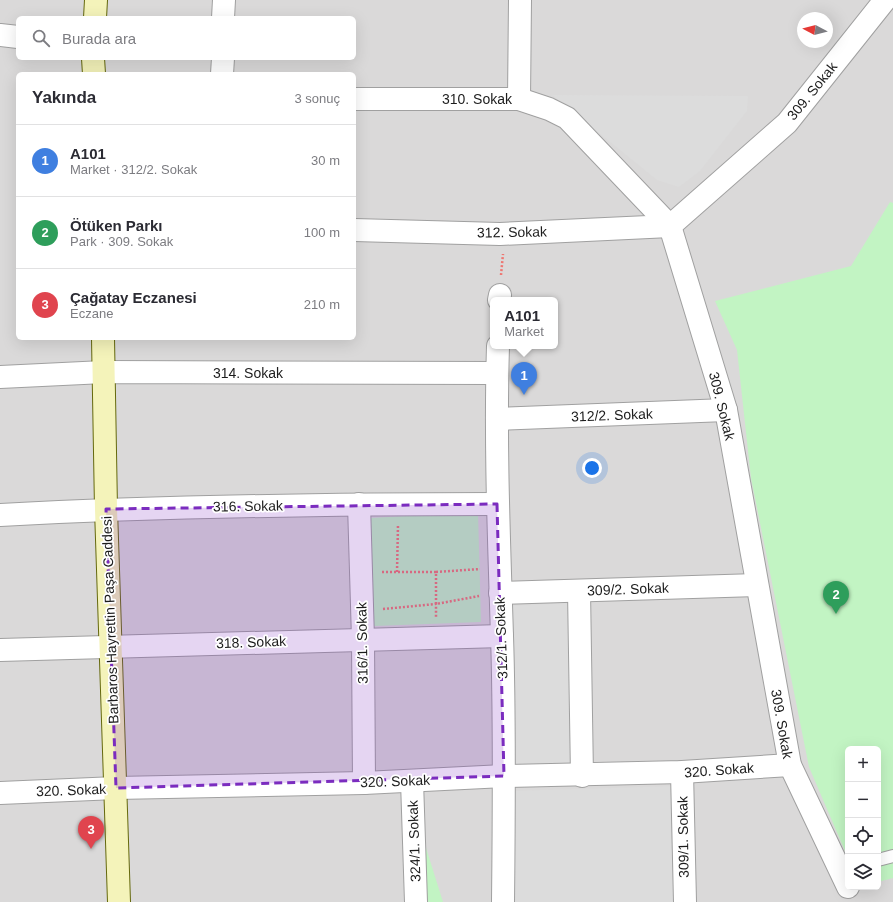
<!DOCTYPE html>
<html lang="tr">
<meta charset="utf-8">
<style>
:root{--surface:#fff;--page:#f2f2f3;--text:#2b2b33;--muted:#7c7c81;--line:#e1e1e2;--accent:#1a73e8}
body{margin:0;font-family:Helvetica,sans-serif;background:var(--page);color:var(--text)}
.controls{position:absolute;right:12px;bottom:12px;display:grid;overflow:hidden;border-radius:6px;box-shadow:0 4px 16px #0002}
.controls button{width:36px;height:36px;display:grid;place-items:center;padding:0;border:0;border-bottom:1px solid var(--line);background:var(--surface);color:var(--text);font:20px sans-serif}
.compass{position:absolute;left:797px;top:12px;width:36px;height:36px;border-radius:50%;background:var(--surface);box-shadow:0 4px 16px #0002;rotate:277deg}
.you{position:absolute;left:592px;top:468px;width:14px;height:14px;margin:-10px;border:3px solid #fff;border-radius:50%;background:#1a73e8;box-shadow:0 0 0 6px #1a73e833}
.badge{display:grid;place-items:center;width:26px;height:26px;border-radius:50%;background:var(--accent);color:#fff;font-size:13px;font-weight:700}
.pin{position:absolute;translate:-50% -33px;filter:drop-shadow(0 1px 2px #0008)}
.pin::after{content:'';position:absolute;top:21px;width:14px;height:12px;background:inherit;clip-path:polygon(0 0,100% 0,50% 100%)}
.popup{position:absolute;left:490px;top:297px;width:68px;height:52px;box-sizing:border-box;display:grid;place-content:center;border-radius:6px;background:var(--surface);filter:drop-shadow(0 1px 3px #0005);font-size:13px;white-space:nowrap;color:var(--muted)}
.popup b{font-size:15px;color:var(--text)}
.popup::after{content:'';position:absolute;left:50%;top:100%;margin-left:-8px;border:8px solid transparent;border-top-color:var(--surface)}
.list{margin:0;padding:0;list-style:none}
h2{display:flex;justify-content:space-between;align-items:center;height:52px;margin:0;padding:0 16px;font-size:17px}
h2 small{font-size:13px;font-weight:400;color:var(--muted)}
.list li{display:grid;grid-template-columns:26px 1fr auto;gap:12px;align-items:center;box-sizing:border-box;height:72px;padding:0 16px;border-top:1px solid var(--line)}
.list b{display:block;font-size:15px;white-space:nowrap}
.list p{margin:0;font-size:13px;white-space:nowrap;color:var(--muted)}
.list em{font-size:13px;font-style:normal;color:var(--muted)}
.icon{flex:none;width:22px;height:22px;fill:none;stroke:currentColor;stroke-width:2;stroke-linecap:round;stroke-linejoin:round}
.map{position:relative;flex:none;width:893px;height:902px;overflow:hidden}
.search{position:absolute;background:var(--surface);box-shadow:0 4px 16px #0002;left:16px;top:16px;width:340px;height:44px;display:flex;align-items:center;gap:10px;box-sizing:border-box;padding:0 14px;border-radius:6px;color:var(--muted);font-size:15px}
.panel{position:absolute;background:var(--surface);box-shadow:0 4px 16px #0002;left:16px;top:72px;width:340px;height:268px;border-radius:6px}
.map>svg:first-child{display:block}
.residential{fill:#dad9d9;fill-rule:evenodd}
.park{fill:#c2f4c3}
.parking{fill:#dcdcdc}
.lines{fill:none;stroke-linecap:round;stroke-linejoin:round}
.service-casing{stroke:#a0a0a0;stroke-width:14}
.minor-casing{stroke:#a0a0a0;stroke-width:24}
.secondary-casing{stroke:#65690d;stroke-width:24}
.path{stroke:#ee7772;stroke-width:2.5;stroke-dasharray:2 2;stroke-linecap:butt}
.service{stroke:#fff;stroke-width:12}
.minor{stroke:#fff;stroke-width:22}
.secondary{stroke:#f4f3ba;stroke-width:22}
.marked{fill:#7b2cbf;fill-opacity:0.2;stroke:#7b2cbf;stroke-width:3;stroke-dasharray:8 5;stroke-linejoin:round}
.labels{text-anchor:middle;stroke-width:3.5;stroke-linejoin:round;paint-order:stroke}
.street-label{font-size:14px;fill:#1c1c1c;stroke:#fff}
</style>
<div class="map">
<svg width="893" height="902" viewBox="0 0 893 902">
<rect width="100%" height="100%" fill="#ede9e3"/>
<!-- residential -->
<path class="residential" d="M0,0h893v902h-893zM18,18h336v40h-336zM803,18h24v24h-24zM18,74h336v264h-336zM493,300h62v46h-62zM848,749h30v138h-30z"/>
<!-- park -->
<g class="park">
<polygon points="890,202 893,203 893,878 878,882 878,749 848,749 848,858 809,767 751,478 737,350 715,301 851,266"/>
<polygon points="478,512 481,622 374,626 370,518"/>
<polygon points="405,781 443,902 406,902"/>
</g>
<!-- parking -->
<g class="parking">
<polygon points="552,95 748,96 747,111 700,171 679,187 657,180"/>
<polygon points="568,603 572,762 515,765 511,606"/>
<polygon points="679,786 681,902 514,902 510,791"/>
</g>
<g class="lines">
<!-- service casing -->
<g class="service-casing">
<polyline id="service" points="878,860 893,856"/>
</g>
<!-- minor casing -->
<g class="minor-casing">
<g id="minor">
<polyline points="223,18 224,0"/>
<polyline points="0,35 18,37"/>
<polyline points="222,74 223,58"/>
<polyline points="354,99 519,99 549,109 567,118 670,226 726,410 790,765 848,887"/>
<polyline points="519,99 520,0"/>
<polyline points="670,226 787,123 885,0"/>
<polyline points="354,230 500,234 670,226"/>
<polyline points="499,300 500,295"/>
<path d="M498,346c-3,97 1,193 4,290 3,89 2,177 1,266"/>
<polyline points="0,377 104,372 497,373"/>
<polyline points="498,419 726,410"/>
<polyline points="359,504 363,639 364,783"/>
<path d="M0,515c165,-9 331,-11 497,-11"/>
<polyline points="579,591 582,776"/>
<polyline points="500,593 757,585"/>
<polyline points="0,650 502,636"/>
<polyline points="682,772 685,902"/>
<polyline points="412,781 416,902"/>
<polyline points="0,793 116,788 364,783 504,776 682,772 790,765"/>
</g>
</g>
<!-- secondary casing -->
<g class="secondary-casing">
<g id="secondary">
<polyline points="95,18 96,0"/>
<polyline points="93,58 94,74"/>
<polyline points="103,338 106,509 119,902"/>
</g>
</g>
<!-- path -->
<g class="path">
<polyline points="501,275 503,254"/>
<polyline points="382,572 436,572 436,604 479,596"/>
<polyline points="397,572 398,525"/>
<polyline points="436,572 480,569"/>
<polyline points="383,609 436,604 436,617"/>
</g>
<!-- service -->
<use href="#service" class="service"/>
<!-- minor -->
<use href="#minor" class="minor"/>
<!-- secondary -->
<use href="#secondary" class="secondary"/>
</g>
<!-- marked area -->
<path class="marked" d="M497,504l7,272 -388,12 -10,-279z"/>
<g class="labels">
<!-- street labels -->
<g class="street-label">
<text transform="translate(812 91) rotate(-51)" y="5">309. Sokak</text>
<text x="477" y="104">310. Sokak</text>
<text transform="translate(512 232) rotate(-1)" y="5">312. Sokak</text>
<text x="248" y="378">314. Sokak</text>
<text transform="translate(722 406) rotate(76)" y="5">309. Sokak</text>
<text transform="translate(612 415) rotate(-2)" y="5">312/2. Sokak</text>
<text transform="translate(248 506) rotate(-1)" y="5">316. Sokak</text>
<text transform="translate(628 589) rotate(-2)" y="5">309/2. Sokak</text>
<text transform="translate(110 620) rotate(-92)" y="5">Barbaros Hayrettin Paşa Caddesi</text>
<text transform="translate(501 638) rotate(-92)" y="5">312/1. Sokak</text>
<text transform="translate(251 642) rotate(-2)" y="5">318. Sokak</text>
<text transform="translate(362 643) rotate(-91)" y="5">316/1. Sokak</text>
<text transform="translate(782 724) rotate(80)" y="5">309. Sokak</text>
<text transform="translate(719 770) rotate(-4)" y="5">320. Sokak</text>
<text transform="translate(395 781) rotate(-2)" y="5">320. Sokak</text>
<text transform="translate(71 790) rotate(-2)" y="5">320. Sokak</text>
<text transform="translate(683 837) rotate(-91)" y="5">309/1. Sokak</text>
<text transform="translate(414 841) rotate(-92)" y="5">324/1. Sokak</text>
</g>
</g>
</svg>
<div class="controls">
<button>+</button>
<button>−</button>
<button><svg class="icon" aria-label="locate" viewBox="0 0 24 24"><circle cx="12" cy="12" r="6"/><path d="M12 2v4M12 18v4M2 12h4M18 12h4"/></svg></button>
<button><svg class="icon" aria-label="layers" viewBox="0 0 24 24"><path d="M12 4l9 5-9 5-9-5zM3 14l9 5 9-5"/></svg></button>
</div>
<svg class="compass" viewBox="-18 -18 36 36"><path d="M0-13l5 13h-10z" fill="#e53935"/><path d="M0 13l5-13h-10z" fill="#7c7c81"/></svg>
<div class="you"></div>
<div class="pin badge" style="left:524px;top:395px;background:#3f7fe0">1</div>
<div class="popup"><b>A101</b>Market</div>
<div class="pin badge" style="left:836px;top:614px;background:#2e9e5b">2</div>
<div class="pin badge" style="left:91px;top:849px;background:#e0444e">3</div>
<div class="search"><svg class="icon" aria-label="search" viewBox="0 0 24 24"><circle cx="10" cy="10" r="6"/><path d="M15 15l6 6"/></svg>Burada ara</div>
<section class="panel">
<h2>Yakında<small>3 sonuç</small></h2>
<ul class="list">
<li><span class="badge" style="background:#3f7fe0">1</span><div><b>A101</b><p>Market · 312/2. Sokak</p></div><em>30 m</em></li>
<li><span class="badge" style="background:#2e9e5b">2</span><div><b>Ötüken Parkı</b><p>Park · 309. Sokak</p></div><em>100 m</em></li>
<li><span class="badge" style="background:#e0444e">3</span><div><b>Çağatay Eczanesi</b><p>Eczane</p></div><em>210 m</em></li>
</ul>
</section>
</div>
